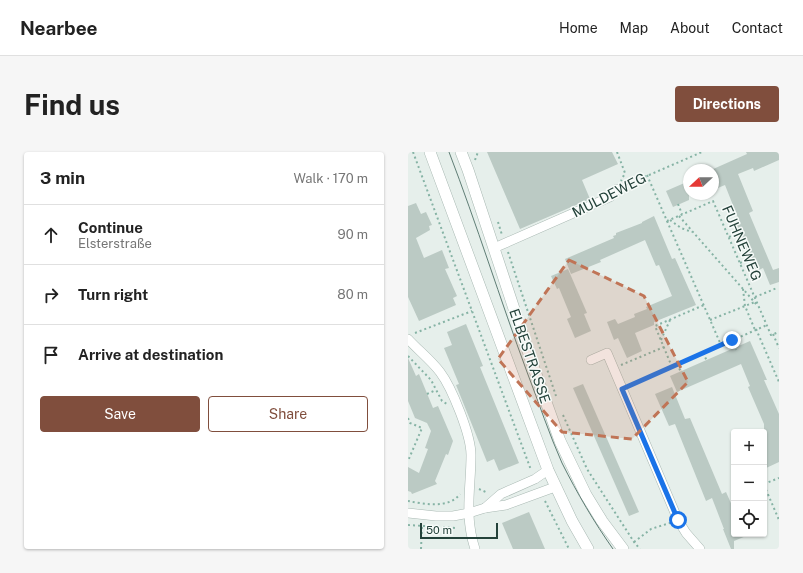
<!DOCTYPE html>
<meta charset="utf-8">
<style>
:root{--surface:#fff;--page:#f6f6f6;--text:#222;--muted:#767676;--line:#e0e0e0;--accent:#804e3d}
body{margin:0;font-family:"Public Sans",sans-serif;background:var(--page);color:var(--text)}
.controls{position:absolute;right:12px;bottom:12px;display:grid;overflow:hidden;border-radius:4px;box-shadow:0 1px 3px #0004}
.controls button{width:36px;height:36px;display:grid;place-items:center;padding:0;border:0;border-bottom:1px solid var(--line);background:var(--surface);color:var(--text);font:20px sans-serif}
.compass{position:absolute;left:275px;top:12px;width:36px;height:36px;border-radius:50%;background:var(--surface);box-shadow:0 1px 3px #0004;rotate:248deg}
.scale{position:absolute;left:12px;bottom:10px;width:78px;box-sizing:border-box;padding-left:4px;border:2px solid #24423a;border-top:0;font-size:11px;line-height:14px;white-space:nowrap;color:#24423a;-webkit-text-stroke:3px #f7fbf9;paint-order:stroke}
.stop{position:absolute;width:12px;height:12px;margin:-9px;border:3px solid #1a73e8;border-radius:50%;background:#fff}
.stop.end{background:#1a73e8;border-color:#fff;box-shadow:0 1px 4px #0008}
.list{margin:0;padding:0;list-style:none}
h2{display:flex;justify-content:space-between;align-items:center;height:52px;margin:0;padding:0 16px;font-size:17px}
h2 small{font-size:13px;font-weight:400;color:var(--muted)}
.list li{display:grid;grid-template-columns:26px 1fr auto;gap:12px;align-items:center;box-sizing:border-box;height:60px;padding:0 16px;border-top:1px solid var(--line)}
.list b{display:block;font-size:15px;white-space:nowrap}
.list p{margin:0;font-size:13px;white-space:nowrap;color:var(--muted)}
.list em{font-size:13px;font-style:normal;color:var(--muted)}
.actions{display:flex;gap:8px;padding:12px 16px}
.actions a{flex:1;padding:9px 0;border:1px solid var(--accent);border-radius:4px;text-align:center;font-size:14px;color:var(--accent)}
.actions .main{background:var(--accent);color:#fff}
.icon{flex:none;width:22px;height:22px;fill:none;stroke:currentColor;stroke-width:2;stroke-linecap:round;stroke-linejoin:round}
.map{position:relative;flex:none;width:371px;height:397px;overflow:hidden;border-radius:4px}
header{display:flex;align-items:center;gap:24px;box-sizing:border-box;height:56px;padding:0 20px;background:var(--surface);border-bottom:1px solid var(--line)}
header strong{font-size:19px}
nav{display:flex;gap:22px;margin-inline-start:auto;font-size:14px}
.intro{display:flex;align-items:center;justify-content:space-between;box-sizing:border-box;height:96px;padding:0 24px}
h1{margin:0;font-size:28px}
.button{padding:10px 18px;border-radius:4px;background:var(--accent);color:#fff;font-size:14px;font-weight:700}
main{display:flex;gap:24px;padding:0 24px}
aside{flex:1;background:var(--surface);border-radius:4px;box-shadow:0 1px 3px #0004}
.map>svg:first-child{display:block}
.building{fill:#bbcac4}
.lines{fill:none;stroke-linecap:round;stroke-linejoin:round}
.minor-casing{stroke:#a8b8b2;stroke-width:10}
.tertiary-casing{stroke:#a8b8b2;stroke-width:12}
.path{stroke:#86b3a5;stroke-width:2;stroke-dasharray:2 3;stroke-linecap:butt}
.minor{stroke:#fff;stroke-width:9}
.tertiary{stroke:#fff;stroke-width:11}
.tram{stroke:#5f7d75;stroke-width:1}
.route{stroke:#1a73e8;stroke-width:5}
.marked{fill:#c07456;fill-opacity:0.2;stroke:#c07456;stroke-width:3;stroke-dasharray:8 5;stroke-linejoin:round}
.labels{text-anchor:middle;stroke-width:3;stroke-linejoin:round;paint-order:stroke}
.street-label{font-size:14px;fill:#24423a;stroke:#f7fbf9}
</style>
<header>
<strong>Nearbee</strong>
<nav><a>Home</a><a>Map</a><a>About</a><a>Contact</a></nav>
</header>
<div class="intro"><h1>Find us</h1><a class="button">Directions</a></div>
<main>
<aside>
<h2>3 min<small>Walk · 170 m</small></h2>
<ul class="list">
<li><svg class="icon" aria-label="ahead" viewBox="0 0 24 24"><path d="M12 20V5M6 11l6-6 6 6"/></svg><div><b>Continue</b><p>Elsterstraße</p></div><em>90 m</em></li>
<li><svg class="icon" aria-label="right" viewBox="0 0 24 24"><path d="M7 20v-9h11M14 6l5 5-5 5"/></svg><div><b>Turn right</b></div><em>80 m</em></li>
<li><svg class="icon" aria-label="arrive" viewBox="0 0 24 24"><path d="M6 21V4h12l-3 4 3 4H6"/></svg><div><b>Arrive at destination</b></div></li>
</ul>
<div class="actions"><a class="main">Save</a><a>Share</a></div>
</aside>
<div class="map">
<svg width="371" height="397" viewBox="0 0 371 397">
<rect width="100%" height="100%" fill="#e6efeb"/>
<!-- building -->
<g class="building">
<polygon points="79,0 204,0 210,12 174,28 182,47 112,77"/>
<polygon points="338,0 371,0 371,8 346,19 345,16 330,22 345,59 341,61 365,118 371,116 371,130 362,133 355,116 347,120 325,68 330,66 317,33 305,38 306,18 303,18 339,2"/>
<polygon points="281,29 281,48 265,55 258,39"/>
<polygon points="8,51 13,62 18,60 24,73 21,74 22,78 8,86 16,106 34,98 41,116 37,117 49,144 45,146 48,153 11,169 0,145 0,54"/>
<polygon points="246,64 264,107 267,106 288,153 246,170 246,173 227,181 234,199 219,206 210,186 206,188 199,170 207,167 210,172 227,165 226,162 239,157 238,155 264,144 251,113 248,114 237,88 192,108 193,110 163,122 157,107 206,86 205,84 208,83 208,81 234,71 234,70"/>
<polygon points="160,117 179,161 176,162 183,179 167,186 159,167 163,165 151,136 149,137 143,124"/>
<polygon points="58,172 75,214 72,215 111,311 91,319 86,307 79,310 48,233 51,232 36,196 44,193 39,180"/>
<polygon points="342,189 359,228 356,228 371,262 371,310 356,317 356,272 340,235 342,234 333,212 269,240 262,224"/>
<polygon points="0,206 8,224 11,222 25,256 30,254 45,289 40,303 38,302 27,329 29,332 4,342 3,340 0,339 0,315 11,321 20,297 17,296 23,279 19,271 7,266 0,249"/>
<polygon points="175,232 231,360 221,364 165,236"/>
<polygon points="264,235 277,267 282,266 314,342 318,340 326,358 326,382 343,382 326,389 326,397 323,397 315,377 316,377 304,346 298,349 267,272 261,274 247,242"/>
<polygon points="121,360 137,397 105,397 94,371"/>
</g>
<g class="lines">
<!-- minor casing -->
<g class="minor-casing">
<g id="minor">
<polyline points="86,96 202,45 209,37"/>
<path d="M0,187c10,11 23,21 32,33 12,16 31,63 31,83 0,33 -7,60 4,94"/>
<polyline points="183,208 199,201 270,368 278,381 292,397"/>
<polyline points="77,356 93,342 127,327 140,318"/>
<polyline points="0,361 28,364 45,364 61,361 77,356 98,353 147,335"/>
</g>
</g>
<!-- tertiary casing -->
<g class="tertiary-casing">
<g id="tertiary">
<polyline points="22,0 140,318 164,369 180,397"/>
<polyline points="53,0 60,18 123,208 152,289 178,343 194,369 215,397"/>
</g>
</g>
<!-- path -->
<g class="path">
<polyline points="5,0 123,318"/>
<polyline points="209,0 217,21 213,29"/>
<polyline points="67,8 70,0"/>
<polyline points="239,23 259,69 305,49 363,183 371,180"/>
<polyline points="218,33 294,0"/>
<polyline points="270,52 274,62"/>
<polyline points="271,64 349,153"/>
<polyline points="262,68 273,76 284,80"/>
<polyline points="259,69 313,193"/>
<polyline points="90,70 94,83"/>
<polyline points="321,85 330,81"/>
<polyline points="100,100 148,244"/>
<polyline points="332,111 341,107"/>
<polyline points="335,137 337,154 347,178"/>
<polyline points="347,145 369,136"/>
<polyline points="302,168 347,150"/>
<polyline points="348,177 371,230"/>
<polyline points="7,181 64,159"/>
<polyline points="365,182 371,196"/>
<polyline points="253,188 262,168"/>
<polyline points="324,188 328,198"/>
<polyline points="295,201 299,209"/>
<polyline points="0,204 23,228 34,249 39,252"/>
<polyline points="269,212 273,220"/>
<polyline points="213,213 256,195"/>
<polyline points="264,215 247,174 296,153"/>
<polyline points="223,233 359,173"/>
<polyline points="19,242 28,238"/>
<polyline points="155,263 179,317 226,390 232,397"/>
<polyline points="0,266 2,271 14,276 0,309"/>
<polyline points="356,332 371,326"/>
<polyline points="356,333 371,368"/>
<polyline points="71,337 80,341"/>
<path d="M0,349c16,3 41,8 52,-7"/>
<polyline points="137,349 161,397"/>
<polyline points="0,373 48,376"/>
<polyline points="226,390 243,377 262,371"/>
<polyline points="13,397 14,374"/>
</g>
<!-- minor -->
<use href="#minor" class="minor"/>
<!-- tertiary -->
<use href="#tertiary" class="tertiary"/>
<!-- tram -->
<path class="tram" d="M41,0c28,73 51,147 78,220 12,31 22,62 35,91 15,30 32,59 51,86"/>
</g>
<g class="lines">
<!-- route -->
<polyline class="route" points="270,368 214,237 324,188"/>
</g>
<!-- marked area -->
<path class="marked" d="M161,108l75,36 44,86 -56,57 -70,-7 -64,-73z"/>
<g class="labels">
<!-- street labels -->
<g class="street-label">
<text transform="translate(201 43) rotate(-27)" y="5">MULDEWEG</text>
<text transform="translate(334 91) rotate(67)" y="5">FUHNEWEG</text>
<text transform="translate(122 204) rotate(71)" y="5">ELBESTRASSE</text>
</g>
</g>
</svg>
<div class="controls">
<button>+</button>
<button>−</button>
<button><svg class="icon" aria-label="locate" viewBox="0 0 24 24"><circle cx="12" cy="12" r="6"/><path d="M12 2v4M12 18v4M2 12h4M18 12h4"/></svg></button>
</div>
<svg class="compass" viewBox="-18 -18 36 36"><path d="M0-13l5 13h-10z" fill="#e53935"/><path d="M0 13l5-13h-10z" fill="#767676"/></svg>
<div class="scale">50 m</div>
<div class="stop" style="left:270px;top:368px"></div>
<div class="stop end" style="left:324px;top:188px"></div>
</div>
</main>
